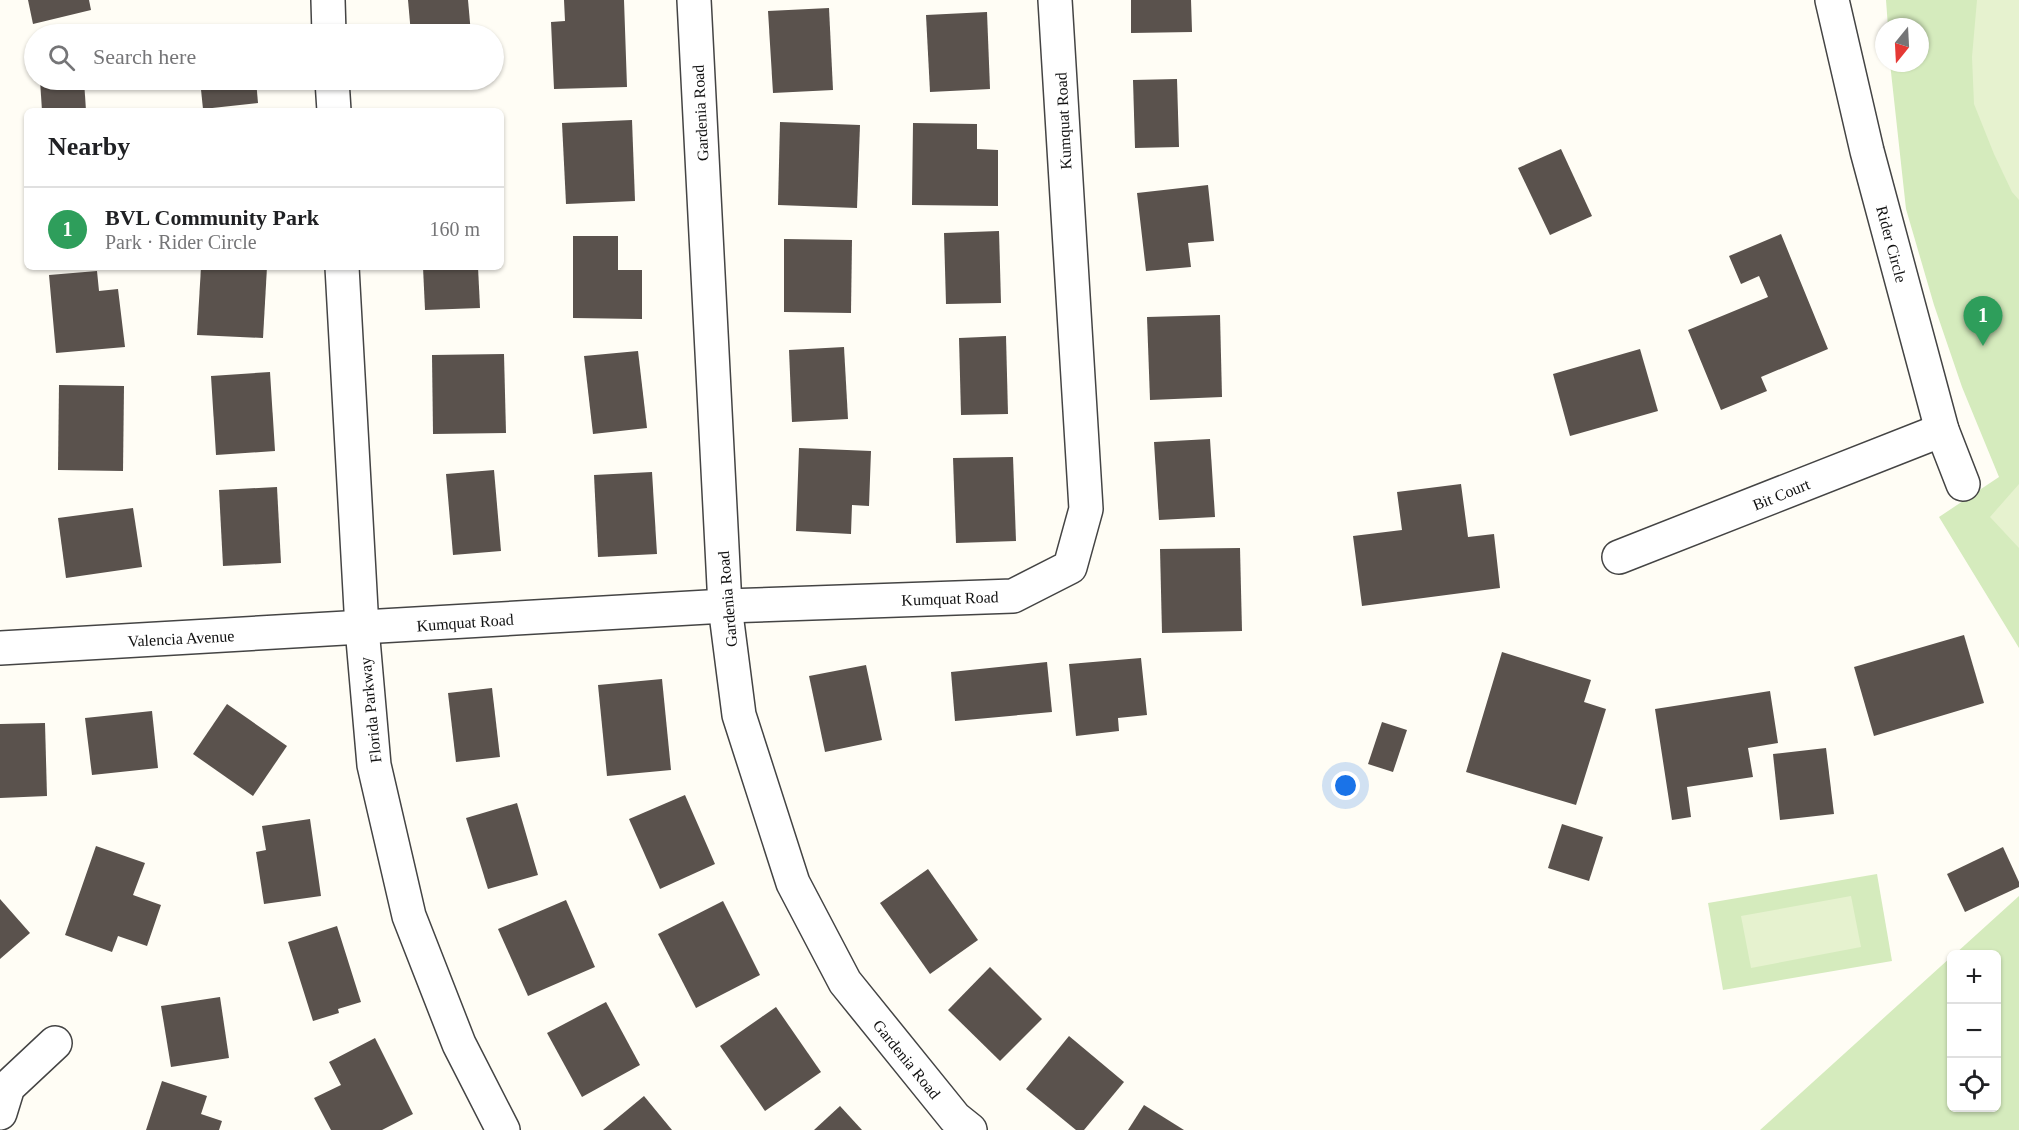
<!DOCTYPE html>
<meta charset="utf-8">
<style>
:root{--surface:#fff;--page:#f6f6f6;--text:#202124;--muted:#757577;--line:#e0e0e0;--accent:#c4262e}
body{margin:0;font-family:Georgia,serif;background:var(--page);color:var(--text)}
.controls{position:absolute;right:18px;bottom:18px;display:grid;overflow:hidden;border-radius:9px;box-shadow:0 2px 4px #0004}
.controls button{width:54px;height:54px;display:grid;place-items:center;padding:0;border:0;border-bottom:2px solid var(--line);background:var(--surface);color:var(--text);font:30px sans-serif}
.compass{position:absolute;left:1875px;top:18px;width:54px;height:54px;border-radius:50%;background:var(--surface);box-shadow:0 2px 4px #0004;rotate:198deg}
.you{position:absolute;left:1346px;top:786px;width:21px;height:21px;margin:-15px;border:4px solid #fff;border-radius:50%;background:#1a73e8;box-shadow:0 0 0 9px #1a73e833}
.badge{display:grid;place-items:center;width:39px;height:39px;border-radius:50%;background:var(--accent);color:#fff;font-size:20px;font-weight:700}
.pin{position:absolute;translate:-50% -50px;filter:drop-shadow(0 2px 3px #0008)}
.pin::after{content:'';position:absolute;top:32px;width:21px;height:18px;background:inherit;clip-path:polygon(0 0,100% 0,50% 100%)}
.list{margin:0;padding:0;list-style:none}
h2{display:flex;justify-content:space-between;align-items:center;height:78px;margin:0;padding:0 24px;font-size:26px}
h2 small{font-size:20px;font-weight:400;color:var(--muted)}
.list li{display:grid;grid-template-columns:39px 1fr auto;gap:18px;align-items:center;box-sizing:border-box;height:84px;padding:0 24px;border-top:2px solid var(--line)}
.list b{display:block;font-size:22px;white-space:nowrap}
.list p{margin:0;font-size:20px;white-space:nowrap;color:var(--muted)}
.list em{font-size:20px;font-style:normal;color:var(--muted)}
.icon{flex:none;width:33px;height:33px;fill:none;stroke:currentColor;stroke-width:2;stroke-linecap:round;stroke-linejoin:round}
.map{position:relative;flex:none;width:2019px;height:1130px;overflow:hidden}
.search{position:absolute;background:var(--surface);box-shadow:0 2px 4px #0004;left:24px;top:24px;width:480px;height:66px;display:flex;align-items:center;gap:15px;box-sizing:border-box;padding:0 21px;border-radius:33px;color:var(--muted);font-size:22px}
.panel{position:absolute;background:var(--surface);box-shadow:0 2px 4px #0004;left:24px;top:108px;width:480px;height:162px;border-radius:9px}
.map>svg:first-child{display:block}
.green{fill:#d5ebbd}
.pitch{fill:#e6f2cf}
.building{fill:#5a524d}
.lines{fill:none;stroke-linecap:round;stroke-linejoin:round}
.minor-casing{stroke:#444;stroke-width:36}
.minor{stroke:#fff;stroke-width:33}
.labels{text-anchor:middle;stroke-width:6;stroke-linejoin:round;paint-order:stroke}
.street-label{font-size:16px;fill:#111;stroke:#fff}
</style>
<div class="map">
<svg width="2019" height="1130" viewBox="0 0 2019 1130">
<rect width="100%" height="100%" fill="#fffdf5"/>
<!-- green -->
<g class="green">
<polygon points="1886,0 2019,0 2019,648 1939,517 1999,477 1962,387 1934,305 1906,209 1890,63 1920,63 1920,27 1888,27"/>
<polygon points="1877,874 1892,961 1723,990 1708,903"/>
<polygon points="2019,896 2019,1130 1760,1130 1951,957 1952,1108 1996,1108 1996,954 1955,954"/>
</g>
<!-- pitch -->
<g class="pitch">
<polygon points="1977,0 2019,0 2019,200 2012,192 1994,154 1974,104 1972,57"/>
<polygon points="2019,484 2019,548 1990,517"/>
<polygon points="1851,896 1861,947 1751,968 1741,916"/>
</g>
<!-- building -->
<g class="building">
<polygon points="28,0 89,0 91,10 33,24"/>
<polygon points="408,0 468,0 471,34 411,34"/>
<polygon points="564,0 624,0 627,87 554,89 551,22 565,21"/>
<polygon points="1131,0 1191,0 1192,32 1131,33"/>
<polygon points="829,8 833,90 773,93 768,11"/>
<polygon points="987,12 990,89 930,92 926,15"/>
<polygon points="250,27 251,34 195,34 195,32"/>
<polygon points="1177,79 1179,147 1135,148 1133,80"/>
<polygon points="40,80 84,80 86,111 42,111"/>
<polygon points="200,80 256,80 258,103 203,109"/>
<polygon points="632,120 635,201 566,204 562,123"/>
<polygon points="780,122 860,125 857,208 778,205"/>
<polygon points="913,123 977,124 977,149 998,150 998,206 912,205"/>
<polygon points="1561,149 1592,216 1550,235 1518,168"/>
<polygon points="1208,185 1214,241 1188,243 1191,267 1146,271 1137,193"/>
<polygon points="999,231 1001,303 946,304 944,233"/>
<polygon points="1781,234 1828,349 1761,377 1767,391 1721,410 1688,330 1768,297 1759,276 1741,284 1729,256"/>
<polygon points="573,236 618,236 618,270 642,270 642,319 573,318"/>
<polygon points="784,239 852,240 851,313 784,312"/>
<polygon points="201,267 267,267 263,338 197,335"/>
<polygon points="423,267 478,267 480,308 425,310"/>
<polygon points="97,271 99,291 118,289 125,347 56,353 49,275"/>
<polygon points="1220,315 1222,397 1150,400 1147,317"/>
<polygon points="1006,336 1008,414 961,415 959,338"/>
<polygon points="844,347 848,419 792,422 789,350"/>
<polygon points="1640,349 1658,411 1570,436 1553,374"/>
<polygon points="638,351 647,428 593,434 584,356"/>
<polygon points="504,354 506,433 433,434 432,355"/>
<polygon points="270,372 275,451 216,455 211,376"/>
<polygon points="59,385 124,386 123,471 58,470"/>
<polygon points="1210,439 1215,517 1159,520 1154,442"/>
<polygon points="799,448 871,451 869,506 852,505 851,534 796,531"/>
<polygon points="1013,457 1016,541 956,543 953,458"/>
<polygon points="494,470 501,551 453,555 446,474"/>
<polygon points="652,472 657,554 598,557 594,475"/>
<polygon points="1461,484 1468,537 1494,534 1500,588 1362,606 1353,536 1402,530 1397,492"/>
<polygon points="277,487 281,563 223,566 219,490"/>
<polygon points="133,508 142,567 66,578 58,518"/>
<polygon points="1240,548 1242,631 1162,633 1160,549"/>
<polygon points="1964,635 1984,703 1874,736 1854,667"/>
<polygon points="1502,652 1591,680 1584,702 1606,709 1576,805 1466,772"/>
<polygon points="1141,658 1147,715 1118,718 1119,731 1076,736 1069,664"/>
<polygon points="1047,662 1052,712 955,721 951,672"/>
<polygon points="866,665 882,740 825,752 809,676"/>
<polygon points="662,679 671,770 607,776 598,685"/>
<polygon points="492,688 500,757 456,762 448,693"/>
<polygon points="1770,691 1778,743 1748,748 1753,777 1687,787 1691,817 1672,820 1655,709"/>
<polygon points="227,704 287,746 253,796 193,754"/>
<polygon points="152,711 158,768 92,775 85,718"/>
<polygon points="1382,722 1407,730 1393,772 1368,764"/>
<polygon points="45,723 47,796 0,798 0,724"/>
<polygon points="1826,748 1834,814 1780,820 1773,754"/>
<polygon points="685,795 715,864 660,889 629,819"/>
<polygon points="517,803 538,875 488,889 466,818"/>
<polygon points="310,819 321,896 264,904 256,852 266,850 262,826"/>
<polygon points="1562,824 1603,837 1589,881 1548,868"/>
<polygon points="96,846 145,863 133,895 161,905 147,946 118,936 112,952 65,935"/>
<polygon points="2003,847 2019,882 2019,887 1965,912 1947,874"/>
<polygon points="928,869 978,940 930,974 880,903"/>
<polygon points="0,899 30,933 0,959"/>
<polygon points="566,900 595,967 528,996 498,929"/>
<polygon points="723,901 760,975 696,1008 658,934"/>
<polygon points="337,926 361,1002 338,1009 339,1013 313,1021 288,942"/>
<polygon points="990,967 1042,1019 1000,1061 948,1010"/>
<polygon points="220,997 229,1058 171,1067 161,1006"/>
<polygon points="606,1002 640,1065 582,1097 547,1033"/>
<polygon points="776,1007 821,1072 765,1111 720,1046"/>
<polygon points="1069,1036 1124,1082 1084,1130 1076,1130 1026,1089"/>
<polygon points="375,1038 413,1114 382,1130 331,1130 314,1098 341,1085 329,1062"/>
<polygon points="162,1081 207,1096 201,1114 222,1121 219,1130 146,1130"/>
<polygon points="644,1096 672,1130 603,1130"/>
<polygon points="1144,1105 1184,1130 1128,1130"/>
<polygon points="840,1106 862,1130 814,1130"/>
</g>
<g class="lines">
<!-- minor casing -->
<g class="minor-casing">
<g id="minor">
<polyline points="328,0 329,34"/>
<polyline points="694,0 725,606 739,715 793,883 845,982 955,1118 970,1130"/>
<polyline points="1832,0 1867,151 1942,430 1963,484"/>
<polyline points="332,80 334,111"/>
<polyline points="342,267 362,628 374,765 409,916 459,1044 503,1130"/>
<polyline points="1619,557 1942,430"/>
<polyline points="0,648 725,606 1013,596 1070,567 1086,509 1055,0"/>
<polyline points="0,1113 8,1087 55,1043"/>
</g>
</g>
<!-- minor -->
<use href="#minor" class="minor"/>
</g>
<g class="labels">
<!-- street labels -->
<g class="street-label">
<text transform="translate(700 113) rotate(-93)" y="6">Gardenia Road</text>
<text transform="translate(1063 121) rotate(-93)" y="6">Kumquat Road</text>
<text transform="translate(1892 244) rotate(75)" y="6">Rider Circle</text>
<text transform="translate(1781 494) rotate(-22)" y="6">Bit Court</text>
<text transform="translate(950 598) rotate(-2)" y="6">Kumquat Road</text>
<text transform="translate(727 599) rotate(-95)" y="6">Gardenia Road</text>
<text transform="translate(465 622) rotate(-4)" y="6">Kumquat Road</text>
<text transform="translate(181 638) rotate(-3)" y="6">Valencia Avenue</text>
<text transform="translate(370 710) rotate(-96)" y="6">Florida Parkway</text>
<text transform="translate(907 1059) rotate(51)" y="6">Gardenia Road</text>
</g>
</g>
</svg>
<div class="controls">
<button>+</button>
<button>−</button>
<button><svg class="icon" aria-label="locate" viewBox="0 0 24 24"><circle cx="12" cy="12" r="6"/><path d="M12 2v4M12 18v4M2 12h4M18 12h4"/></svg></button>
</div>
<svg class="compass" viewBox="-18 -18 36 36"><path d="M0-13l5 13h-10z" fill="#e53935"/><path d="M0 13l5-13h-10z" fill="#757577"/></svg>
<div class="you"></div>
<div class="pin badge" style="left:1983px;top:346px;background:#2e9e5b">1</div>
<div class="search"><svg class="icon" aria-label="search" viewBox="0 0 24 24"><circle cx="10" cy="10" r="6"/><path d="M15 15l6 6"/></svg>Search here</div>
<section class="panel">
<h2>Nearby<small></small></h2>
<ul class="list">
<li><span class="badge" style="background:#2e9e5b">1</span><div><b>BVL Community Park</b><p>Park · Rider Circle</p></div><em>160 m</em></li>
</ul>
</section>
</div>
